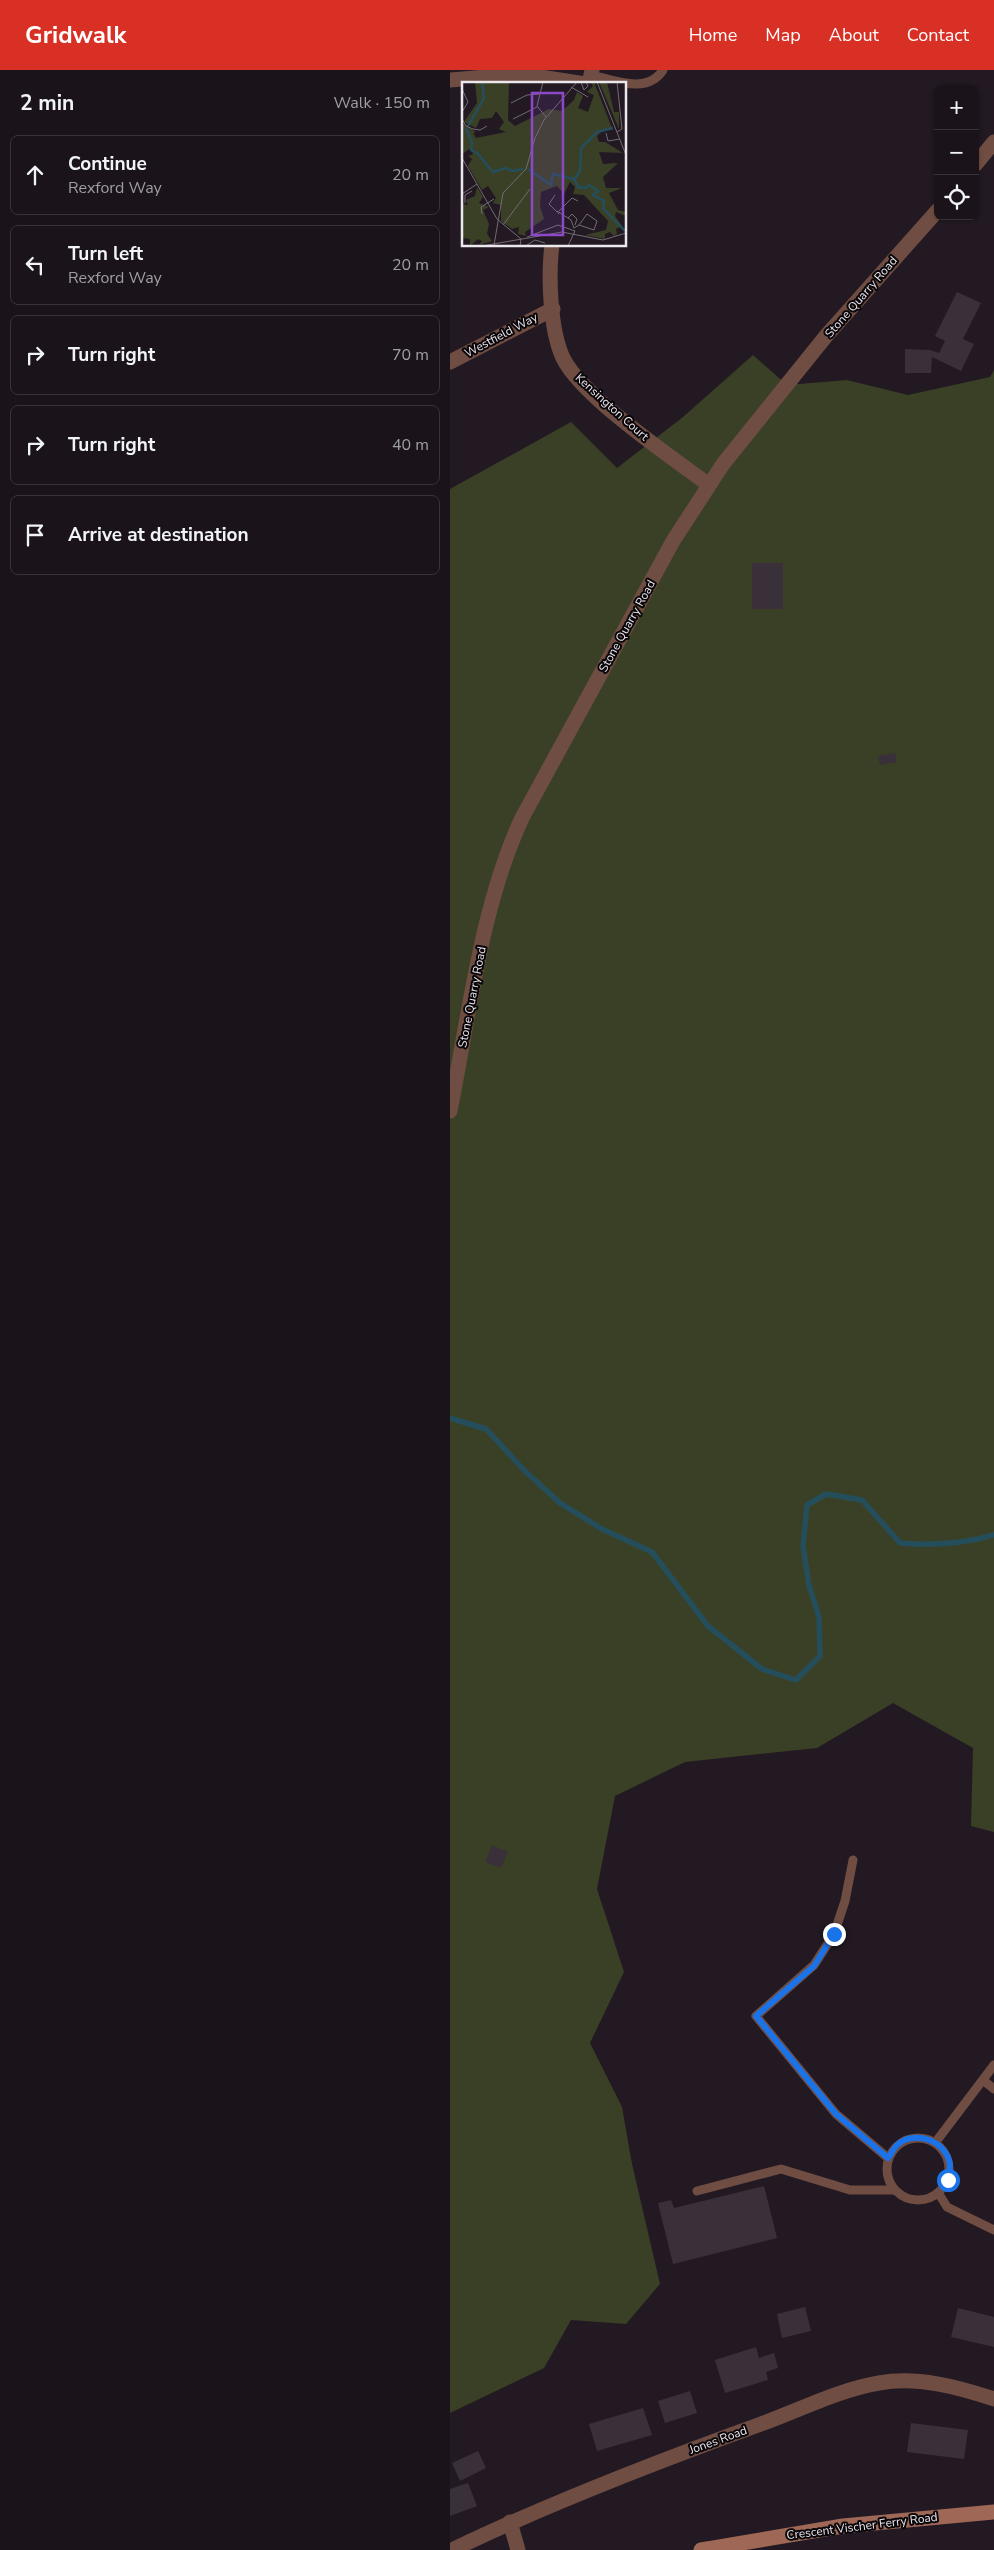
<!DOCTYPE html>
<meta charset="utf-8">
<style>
:root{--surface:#1a131a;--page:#272027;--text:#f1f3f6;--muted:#9f9ea2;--line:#383239;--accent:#d93025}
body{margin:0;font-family:"Nunito Sans",sans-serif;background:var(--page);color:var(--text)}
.controls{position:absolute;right:15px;top:15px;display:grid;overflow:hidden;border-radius:8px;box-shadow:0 1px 4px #0004}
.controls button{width:45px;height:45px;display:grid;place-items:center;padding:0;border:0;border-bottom:1px solid var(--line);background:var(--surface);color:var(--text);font:25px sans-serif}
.stop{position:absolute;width:15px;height:15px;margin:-11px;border:4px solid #1a73e8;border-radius:50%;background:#fff}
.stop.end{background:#1a73e8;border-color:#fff;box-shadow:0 1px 5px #0008}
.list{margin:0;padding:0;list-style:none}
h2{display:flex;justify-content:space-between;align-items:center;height:65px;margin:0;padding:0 20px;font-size:21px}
h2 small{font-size:16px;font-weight:400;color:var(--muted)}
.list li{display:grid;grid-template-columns:32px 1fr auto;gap:15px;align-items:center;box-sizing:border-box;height:80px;margin:0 10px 10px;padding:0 10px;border:1px solid var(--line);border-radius:8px}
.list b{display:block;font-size:19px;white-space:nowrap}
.list p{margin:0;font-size:16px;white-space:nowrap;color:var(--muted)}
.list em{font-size:16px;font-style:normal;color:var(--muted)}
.icon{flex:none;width:28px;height:28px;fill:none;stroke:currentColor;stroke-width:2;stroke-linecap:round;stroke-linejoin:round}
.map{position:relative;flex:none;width:544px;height:2480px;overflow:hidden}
header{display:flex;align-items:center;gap:30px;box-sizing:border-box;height:70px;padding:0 25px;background:var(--accent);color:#fff}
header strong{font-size:24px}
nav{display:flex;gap:28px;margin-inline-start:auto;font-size:18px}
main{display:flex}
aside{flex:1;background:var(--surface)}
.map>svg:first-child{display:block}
.green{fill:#3a4025}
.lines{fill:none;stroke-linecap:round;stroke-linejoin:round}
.stream{stroke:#254e5d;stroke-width:5.5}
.building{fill:#3a303a}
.lane{stroke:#704d42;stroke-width:9}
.street{stroke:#704d42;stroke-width:15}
.secondary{stroke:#9f6856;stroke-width:15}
.route{stroke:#1a73e8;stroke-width:6}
.labels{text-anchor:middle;stroke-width:4;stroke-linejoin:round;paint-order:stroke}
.street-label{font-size:12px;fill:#ece6ed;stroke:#090609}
.inset-river{fill:none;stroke:#254e5d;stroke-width:2.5}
.inset-road{fill:none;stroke:#736b74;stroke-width:1}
.view{fill:#8c48c6;fill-opacity:0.15;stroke:#8c48c6;stroke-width:2.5}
.inset-edge{fill:none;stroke:#ece6ed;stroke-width:2.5}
</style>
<header>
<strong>Gridwalk</strong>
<nav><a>Home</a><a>Map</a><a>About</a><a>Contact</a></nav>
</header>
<main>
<aside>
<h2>2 min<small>Walk · 150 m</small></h2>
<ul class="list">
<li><svg class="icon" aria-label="ahead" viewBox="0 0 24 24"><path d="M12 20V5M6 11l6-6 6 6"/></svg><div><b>Continue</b><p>Rexford Way</p></div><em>20 m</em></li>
<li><svg class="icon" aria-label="left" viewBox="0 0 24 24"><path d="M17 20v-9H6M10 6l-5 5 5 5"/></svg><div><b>Turn left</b><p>Rexford Way</p></div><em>20 m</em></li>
<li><svg class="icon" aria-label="right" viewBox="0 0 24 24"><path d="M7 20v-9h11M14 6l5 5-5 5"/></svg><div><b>Turn right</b></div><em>70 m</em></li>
<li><svg class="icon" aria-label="right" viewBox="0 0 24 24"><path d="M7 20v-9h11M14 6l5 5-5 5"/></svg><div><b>Turn right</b></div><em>40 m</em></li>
<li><svg class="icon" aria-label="arrive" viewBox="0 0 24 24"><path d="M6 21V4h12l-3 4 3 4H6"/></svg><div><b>Arrive at destination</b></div></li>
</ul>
</aside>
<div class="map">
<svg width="544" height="2480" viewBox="0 0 544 2480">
<rect width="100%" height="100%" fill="#221923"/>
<!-- green -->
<polygon class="green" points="303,285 337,315 397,310 458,325 540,307 544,300 544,1762 521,1756 523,1678 443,1633 367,1678 235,1692 165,1726 147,1819 174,1902 140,1973 172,2037 182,2094 210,2214 176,2254 121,2250 94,2298 0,2343 0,419 121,352 167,398 233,347"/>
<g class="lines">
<!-- stream -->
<path class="stream" d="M0,1348l36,11 39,42 35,32 42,26 50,23 56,74 54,43 34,11 24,-24 -1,-39 -10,-32 -6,-39 4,-41 19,-11 36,6 38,43c32,3 63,1 94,-8"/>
</g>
<!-- building -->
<g class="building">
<polygon points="507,222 531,233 513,269 524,274 511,301 482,287 481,303 455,303 455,279 480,280 489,283 495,271 485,266"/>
<rect x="302" y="493" width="31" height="46"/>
<polygon points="445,683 447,692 430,695 428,686"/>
<polygon points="42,1775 58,1782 51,1798 35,1792"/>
<polygon points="314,2116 327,2168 223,2194 208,2133 221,2130 224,2138"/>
<polygon points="355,2237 361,2261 332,2268 327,2244"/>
<polygon points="508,2238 544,2247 544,2277 501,2267"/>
<polygon points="306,2277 309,2288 324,2283 328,2298 316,2302 318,2310 275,2323 265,2290"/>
<polygon points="240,2321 247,2343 215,2353 208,2331"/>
<polygon points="193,2338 202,2365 147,2381 139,2354"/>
<polygon points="461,2353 518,2360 514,2389 457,2382"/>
<polygon points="28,2381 36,2398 10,2411 2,2393"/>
<polygon points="18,2413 27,2436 0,2446 0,2419"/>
</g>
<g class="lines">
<!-- lane -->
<g class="lane">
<path d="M141,5c23,5 56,20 72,-5"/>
<polyline points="403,1790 395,1831 384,1864 364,1895 306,1946 386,2044 438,2088"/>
<polyline points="533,2010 544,2019"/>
<circle cx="468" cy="2099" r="31"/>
<polyline points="485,2073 544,1995"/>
<polyline points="247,2121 331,2099 400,2120 443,2120"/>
<polyline points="489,2124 497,2137 544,2160"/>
</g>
<!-- street -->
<g class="street">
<polyline points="0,10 72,4 135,14"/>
<polyline points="139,14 142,0"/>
<polyline points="525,95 544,72"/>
<path d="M102,175c-4,31 -2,85 11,113 19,39 110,100 146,127"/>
<polyline points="0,292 103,239"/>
<path d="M0,1041c19,-95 31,-205 72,-293l151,-277 50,-77 103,-128 112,-126"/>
<polyline points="60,2452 68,2480"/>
<path d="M2,2480c100,-48 204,-88 309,-126 39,-14 77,-34 118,-41 38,-7 79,4 115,16"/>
</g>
<!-- secondary -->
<polyline class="secondary" points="251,2480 393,2456 544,2442"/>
</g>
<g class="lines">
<!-- route -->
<path class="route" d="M384,1864l-20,32 -58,50 80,98 52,44c3,-4 6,-10 9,-13 18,-16 50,-4 53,20 0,4 -1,11 -2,15"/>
</g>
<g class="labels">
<!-- street labels -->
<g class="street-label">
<text transform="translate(411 227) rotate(-49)" y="4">Stone Quarry Road</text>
<text transform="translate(51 265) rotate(-28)" y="4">Westfield Way</text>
<text transform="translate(162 337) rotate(42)" y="4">Kensington Court</text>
<text transform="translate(177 556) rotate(-61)" y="4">Stone Quarry Road</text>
<text transform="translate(22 927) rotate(-79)" y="4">Stone Quarry Road</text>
<text transform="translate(268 2370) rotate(-20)" y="4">Jones Road</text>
<text transform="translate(412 2456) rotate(-7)" y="4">Crescent Vischer Ferry Road</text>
</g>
</g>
<!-- overview -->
<g transform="translate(12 12)">
<rect width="164" height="164" fill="#221923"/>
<path d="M13,0h34l-1,38 7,6 34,-17 13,2 12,-11 3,-8 6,4 -5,12 10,4 6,-17 -7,-3 6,-6 -2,-4h3l18,46 -10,3 -5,5 2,6h6l18,11 -24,-1 4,12 15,-1 -15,14 3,11h16l-13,5 9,17 8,2v4l-10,-4 -1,4 7,10 -6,3 1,5 -3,2 -4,-4 -5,2v5l-20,-4 21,-5 2,-9 -24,-26 -11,-1 2,-7 -5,-5 -6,12 -7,-8 -16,6 -1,14 4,13 -19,13 1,4 -8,-2 1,-7 -7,2 -11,-8v-16l-8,-2 3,-5 -8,-12 -6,4 -14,-24 4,-7 -4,-3 5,-2 -2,-6 -9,6v-31l14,9 -3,1 3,5 30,-6 -7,-3 5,-7 -8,-11 -4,7 -12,1 -4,9 -12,-6 13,-19zM137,0h8l7,30h5v17zM15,105l6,10 -4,6 10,4 -6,3 6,14 -2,10 5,7 -13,4 3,-4 -4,-2 -8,7v-7l-8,-1v-34l6,1 -2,-5 9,-4z" fill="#3a4025"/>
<path class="inset-river" d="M6,44l16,-28 -2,-16M4,46l6,15 -1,7 6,3 16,19 13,-4 7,3 10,-2M66,87l23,16 2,-11 21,5 4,8 8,1 3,-3 9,6 -5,4 11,6 -1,7 22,23M112,98l6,-9 1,-23 16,-16 16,-4"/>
<path class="inset-road" d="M81,0l-6,24 9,11M119,0l3,8 4,-4 -2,-4M135,0l29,73M109,5l17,10M0,7l6,13 -6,10M49,21l16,-8 12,-1M0,37l4,7 7,3 7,1 7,-4M51,37l24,-12M155,50l5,-3 -5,-47M144,51l2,8 12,-2M0,76l35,61 24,20 -1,7M0,112l15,-10M93,113l-6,9 8,8M3,121v-8l7,-4M97,129l13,-13 6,3M20,132l-1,-7 13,-8M97,132l-2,-3 14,9 3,8M106,136l4,-4 5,5 -2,6M41,143l27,-36M112,146l5,-3 15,5 3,-9 -10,-7 -8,11M65,155l31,-12 17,6 -7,15M32,163l9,-52 23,-24 9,-31 9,-18 33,-38M65,163l8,-5 10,3M20,164l80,-14 41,8 23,-7"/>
<path class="view" d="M70,11h31v142h-31z"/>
<rect width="164" height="164" class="inset-edge"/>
</g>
</svg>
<div class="controls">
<button>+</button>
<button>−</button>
<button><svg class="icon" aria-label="locate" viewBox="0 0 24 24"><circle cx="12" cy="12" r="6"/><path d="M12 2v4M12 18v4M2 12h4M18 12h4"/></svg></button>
</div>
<div class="stop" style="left:498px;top:2110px"></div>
<div class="stop end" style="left:384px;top:1864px"></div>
</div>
</main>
